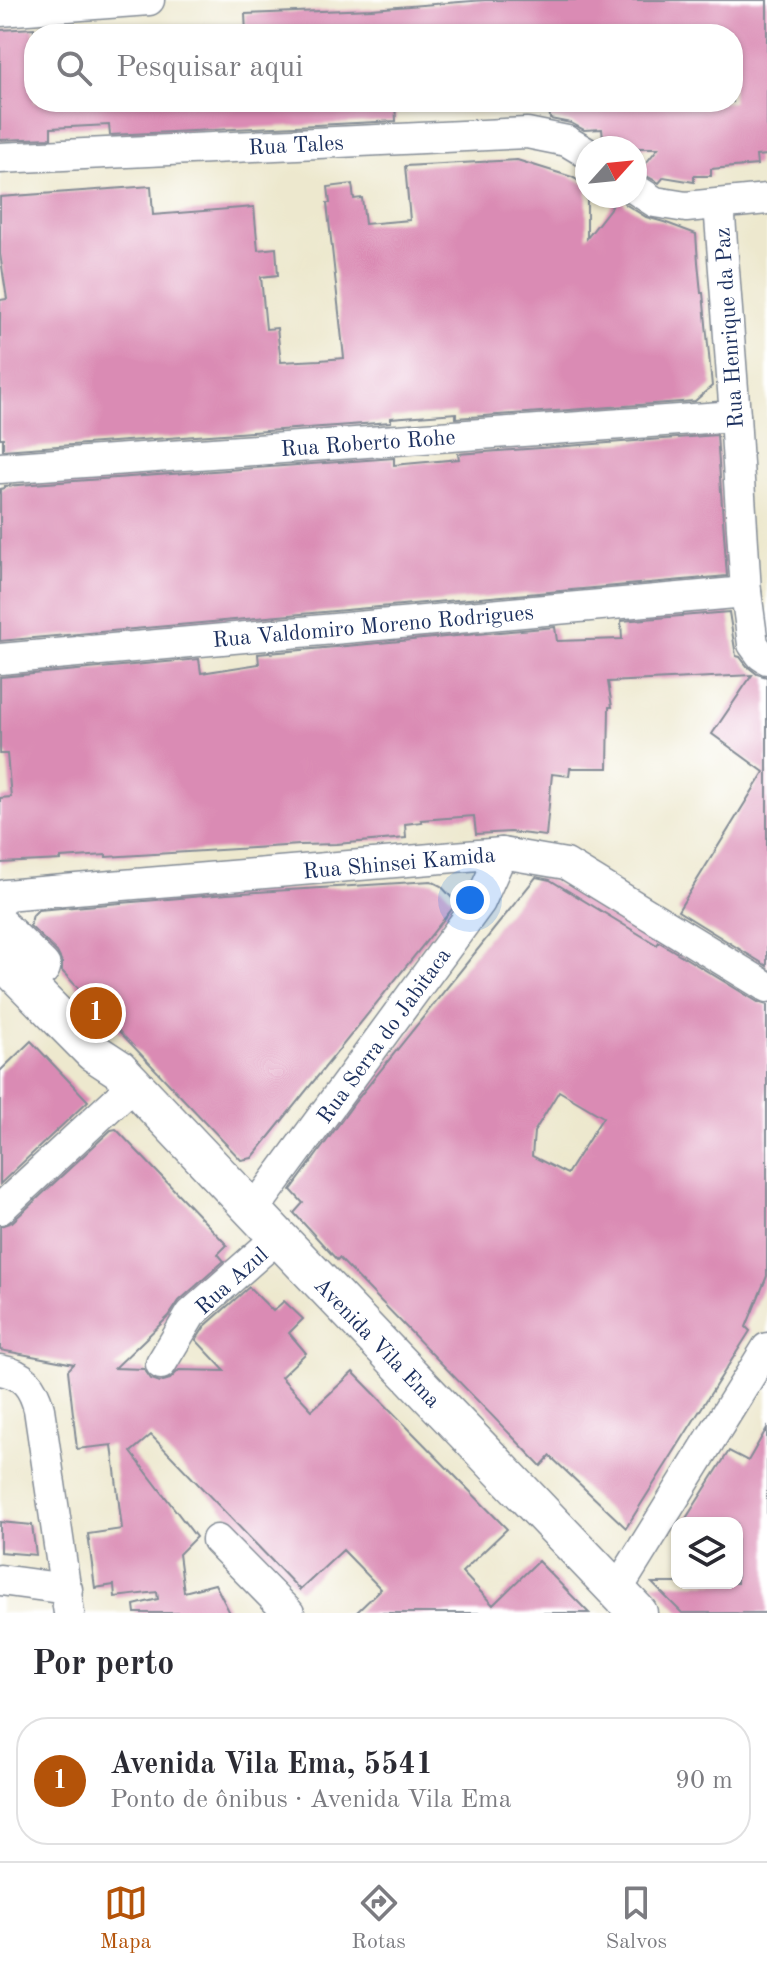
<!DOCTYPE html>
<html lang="pt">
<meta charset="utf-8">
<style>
:root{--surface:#fff;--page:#f7f7f7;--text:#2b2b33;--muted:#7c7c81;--line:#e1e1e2;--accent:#b45309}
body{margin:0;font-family:"Old Standard TT",serif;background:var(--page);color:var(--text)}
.controls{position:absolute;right:24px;bottom:24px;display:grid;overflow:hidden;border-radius:16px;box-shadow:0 2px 6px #0004}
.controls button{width:72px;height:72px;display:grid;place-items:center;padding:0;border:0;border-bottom:2px solid var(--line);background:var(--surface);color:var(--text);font:40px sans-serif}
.compass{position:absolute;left:575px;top:136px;width:72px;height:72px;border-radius:50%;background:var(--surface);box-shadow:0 2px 6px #0004;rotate:63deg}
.you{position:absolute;left:470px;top:900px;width:28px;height:28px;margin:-20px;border:6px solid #fff;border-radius:50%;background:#1a73e8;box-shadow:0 0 0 12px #1a73e833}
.badge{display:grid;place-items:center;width:52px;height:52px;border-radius:50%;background:var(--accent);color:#fff;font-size:26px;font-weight:700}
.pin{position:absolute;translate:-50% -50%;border:4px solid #fff;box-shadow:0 2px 8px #0006}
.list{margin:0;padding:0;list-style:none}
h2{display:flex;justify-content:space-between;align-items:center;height:104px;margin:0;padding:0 32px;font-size:34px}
h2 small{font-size:26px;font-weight:400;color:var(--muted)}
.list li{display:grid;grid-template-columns:52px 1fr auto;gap:24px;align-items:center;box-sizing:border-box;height:128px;margin:0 16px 16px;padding:0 16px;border:2px solid var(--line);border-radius:32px}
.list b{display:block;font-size:30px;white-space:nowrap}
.list p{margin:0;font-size:26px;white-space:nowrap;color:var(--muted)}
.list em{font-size:26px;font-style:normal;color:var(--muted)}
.icon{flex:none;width:44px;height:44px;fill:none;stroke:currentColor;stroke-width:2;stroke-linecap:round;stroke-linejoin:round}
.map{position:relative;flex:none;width:767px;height:1613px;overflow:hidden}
.search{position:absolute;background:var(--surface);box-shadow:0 2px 6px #0004;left:24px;right:24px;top:24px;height:88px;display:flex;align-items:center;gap:20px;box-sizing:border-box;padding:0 28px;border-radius:32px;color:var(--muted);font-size:30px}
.sheet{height:248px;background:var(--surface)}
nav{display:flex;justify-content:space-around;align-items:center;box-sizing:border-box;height:112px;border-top:2px solid var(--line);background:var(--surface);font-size:22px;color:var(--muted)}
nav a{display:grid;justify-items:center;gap:4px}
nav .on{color:var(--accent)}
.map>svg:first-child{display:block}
.building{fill:#da8bb4;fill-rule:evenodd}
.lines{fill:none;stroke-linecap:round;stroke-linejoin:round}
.minor-casing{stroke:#848c96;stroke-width:33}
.major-casing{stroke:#848c96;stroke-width:41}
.minor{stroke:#fff;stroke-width:30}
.major{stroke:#fff;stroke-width:38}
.labels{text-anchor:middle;stroke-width:6;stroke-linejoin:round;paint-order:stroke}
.street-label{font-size:22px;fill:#1b2f5e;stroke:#fff}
</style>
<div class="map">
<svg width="767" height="1613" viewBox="0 0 767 1613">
<rect width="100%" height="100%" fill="#fff"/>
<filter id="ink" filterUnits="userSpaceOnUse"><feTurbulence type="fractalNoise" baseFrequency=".0125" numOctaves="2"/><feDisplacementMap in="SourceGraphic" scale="16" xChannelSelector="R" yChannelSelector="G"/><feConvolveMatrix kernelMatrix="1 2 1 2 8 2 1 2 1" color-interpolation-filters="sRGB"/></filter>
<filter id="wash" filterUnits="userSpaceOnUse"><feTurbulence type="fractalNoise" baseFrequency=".006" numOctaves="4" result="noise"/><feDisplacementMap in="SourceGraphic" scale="32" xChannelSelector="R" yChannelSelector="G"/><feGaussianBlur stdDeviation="1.8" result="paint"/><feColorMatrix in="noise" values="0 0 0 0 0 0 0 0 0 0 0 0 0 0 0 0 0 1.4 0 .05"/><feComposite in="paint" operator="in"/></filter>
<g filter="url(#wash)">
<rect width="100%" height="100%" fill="#ede8ce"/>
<g id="blocks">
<!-- building -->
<g class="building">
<polygon points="485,0 767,0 767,155 756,156 757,165 711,169 711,176 694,176 694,182 664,177 659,183 639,172 658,148 604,148 602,129 584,130 571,123 550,119 549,102 733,102 733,34 246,34 245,14 372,9"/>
<polygon points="34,28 34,102 395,102 396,121 110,135 109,125 51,128 51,138 0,140 0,30"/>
<polygon points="517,160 572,177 587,185 587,238 619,197 625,204 646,217 664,222 696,234 698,262 701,293 703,293 712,386 695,401 456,418 456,413 391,418 391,422 3,450 3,438 0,438 0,300 7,299 0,254 0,197 151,186 153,215 254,207 258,250 276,248 278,275 261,277 266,329 277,328 281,362 320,360 344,358 327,203 330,203 328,187 352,184 354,199 362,198 365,224 410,220 405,166"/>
<polygon points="717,435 727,576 0,641 0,489 5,488 5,486 394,458 394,465 459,459 458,454"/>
<polygon points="729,612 736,656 740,657 747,666 757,674 767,677 767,966 678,911 764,772 712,734 752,675 608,682 612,707 609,707 608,768 570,768 569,776 552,774 546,836 510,832 476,834 474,816 421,820 422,822 405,824 406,838 336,844 300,845 106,857 106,855 61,858 61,860 0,863 0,798 11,797 7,754 0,754 0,677 199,659 201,673 259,664 258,654 555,627 557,641 622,639 621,621"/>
<path d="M536,877l14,3 107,65 2,-3 99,60 9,3v271l-21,51 4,4 -124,197 -76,-72 -9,10 -202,-208 -2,2 -43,-47 9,-10 -12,-13 64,-88zM559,1091l44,26 -36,57 -35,-18 2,-24z"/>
<polygon points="431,881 441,886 453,899 453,908 252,1158 241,1160 62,971 62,962 57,952 30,926 33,915 38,910 227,894"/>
<polygon points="31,1041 88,1101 0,1184 0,1071"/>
<polygon points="116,1129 227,1245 218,1254 224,1261 179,1301 169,1316 115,1368 144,1369 151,1379 160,1382 170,1379 179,1370 225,1371 196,1340 205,1326 249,1287 273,1311 284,1301 303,1319 289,1333 306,1353 281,1377 312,1410 353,1372 507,1529 462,1572 493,1605 538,1561 589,1613 356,1613 381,1589 343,1550 300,1590 151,1435 131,1452 196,1537 179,1554 184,1592 215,1584 230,1613 135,1613 134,1605 158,1599 157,1592 115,1597 114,1585 95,1588 88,1534 122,1529 112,1445 77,1449 68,1370 74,1364 0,1350 0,1226 12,1222 111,1130"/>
<polygon points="767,1428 767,1613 682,1613 652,1583 737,1583 737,1523 683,1523 729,1451 748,1461"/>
<polygon points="0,1522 32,1525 36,1555 0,1552"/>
</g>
</g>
</g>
<g filter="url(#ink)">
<use href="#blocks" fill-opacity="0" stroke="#848c96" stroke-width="2"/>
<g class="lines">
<!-- minor casing -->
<g class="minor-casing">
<g id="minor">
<polyline points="0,11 149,0"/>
<polyline points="0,158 527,133 567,141 587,153"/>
<polyline points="635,189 655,202 686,207 767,199"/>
<polyline points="719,204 735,416 746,592 753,644 761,655 767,659"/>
<polyline points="0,468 735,416"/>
<polyline points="0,659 746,592"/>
<polyline points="0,903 5,895 502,853 566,864 767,987"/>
<polyline points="0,1209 134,1084"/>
<polyline points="253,1211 480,902 502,853"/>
<polyline points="161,1364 191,1314 278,1237"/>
<path d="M0,1370c24,4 33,16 39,39l30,204"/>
<polyline points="217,1540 289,1613"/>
<polyline points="0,1580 67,1589"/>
<polyline points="617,1590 767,1348"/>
</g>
</g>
<!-- major casing -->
<g class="major-casing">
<g id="major">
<polyline points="0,927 41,967"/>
<polyline points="0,958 93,1052 119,1069 278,1237 638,1613"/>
</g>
</g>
<!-- minor -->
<use href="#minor" class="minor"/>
<!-- major -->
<use href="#major" class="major"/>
</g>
</g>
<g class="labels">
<!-- street labels -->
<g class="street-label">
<text transform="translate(296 144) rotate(-3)" y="8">Rua Tales</text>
<text transform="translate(728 328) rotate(-94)" y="8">Rua Henrique da Paz</text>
<text transform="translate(368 442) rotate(-4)" y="8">Rua Roberto Rohe</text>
<text transform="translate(373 625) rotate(-5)" y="8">Rua Valdomiro Moreno Rodrigues</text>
<text transform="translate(399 862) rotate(-5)" y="8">Rua Shinsei Kamida</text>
<text transform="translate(383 1035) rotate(-54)" y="8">Rua Serra do Jabitaca</text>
<text transform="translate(231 1280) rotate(-42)" y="8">Rua Azul</text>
<text transform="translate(378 1342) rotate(46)" y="8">Avenida Vila Ema</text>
</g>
</g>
</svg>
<div class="controls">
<button><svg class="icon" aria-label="layers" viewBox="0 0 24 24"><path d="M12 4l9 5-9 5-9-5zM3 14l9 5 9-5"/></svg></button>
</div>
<svg class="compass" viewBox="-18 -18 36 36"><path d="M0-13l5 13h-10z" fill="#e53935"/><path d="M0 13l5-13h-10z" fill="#7c7c81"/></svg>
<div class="you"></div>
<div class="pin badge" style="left:96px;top:1013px">1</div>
<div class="search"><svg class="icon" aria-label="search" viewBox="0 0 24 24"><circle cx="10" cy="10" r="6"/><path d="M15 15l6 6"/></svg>Pesquisar aqui</div>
</div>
<section class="sheet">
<h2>Por perto<small></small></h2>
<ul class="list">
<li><span class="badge">1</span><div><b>Avenida Vila Ema, 5541</b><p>Ponto de ônibus · Avenida Vila Ema</p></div><em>90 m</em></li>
</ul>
</section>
<nav>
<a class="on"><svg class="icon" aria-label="map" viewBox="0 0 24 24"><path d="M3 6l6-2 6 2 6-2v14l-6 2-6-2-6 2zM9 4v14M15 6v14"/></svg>Mapa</a>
<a><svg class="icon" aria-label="directions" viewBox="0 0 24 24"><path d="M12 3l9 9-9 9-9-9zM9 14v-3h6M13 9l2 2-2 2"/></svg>Rotas</a>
<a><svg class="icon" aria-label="saved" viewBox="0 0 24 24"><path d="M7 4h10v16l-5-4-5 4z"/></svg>Salvos</a>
</nav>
